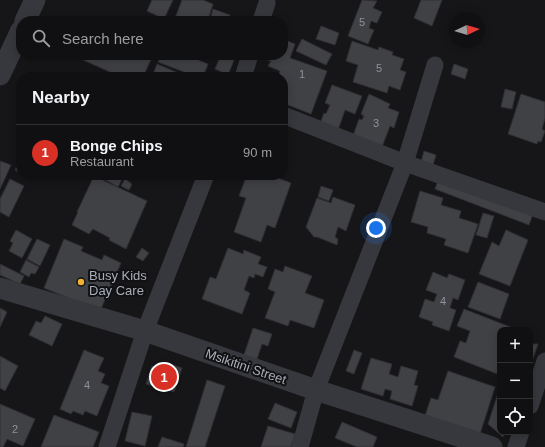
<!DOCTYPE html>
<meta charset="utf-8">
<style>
:root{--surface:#101012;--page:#19191b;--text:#f1f3f6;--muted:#9c9d9f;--line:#303032;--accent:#d93025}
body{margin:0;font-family:Arial,sans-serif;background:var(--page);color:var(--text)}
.controls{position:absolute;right:12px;bottom:12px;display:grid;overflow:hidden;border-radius:8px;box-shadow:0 2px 10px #0003}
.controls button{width:36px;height:36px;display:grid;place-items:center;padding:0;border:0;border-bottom:1px solid var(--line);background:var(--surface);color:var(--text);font:20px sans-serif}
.compass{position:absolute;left:449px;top:12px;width:36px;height:36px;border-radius:50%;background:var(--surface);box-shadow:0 2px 10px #0003;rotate:86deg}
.you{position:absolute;left:376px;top:228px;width:14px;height:14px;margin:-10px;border:3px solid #fff;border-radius:50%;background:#1a73e8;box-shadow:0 0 0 6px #1a73e833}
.badge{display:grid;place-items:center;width:26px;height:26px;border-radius:50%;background:var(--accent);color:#fff;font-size:13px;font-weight:700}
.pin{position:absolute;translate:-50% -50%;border:2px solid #fff;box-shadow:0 1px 4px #0006}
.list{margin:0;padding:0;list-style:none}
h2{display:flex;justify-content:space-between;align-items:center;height:52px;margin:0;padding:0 16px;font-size:17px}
h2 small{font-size:13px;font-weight:400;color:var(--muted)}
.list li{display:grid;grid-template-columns:26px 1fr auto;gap:12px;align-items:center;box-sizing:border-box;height:56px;padding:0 16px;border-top:1px solid var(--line)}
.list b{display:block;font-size:15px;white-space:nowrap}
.list p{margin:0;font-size:13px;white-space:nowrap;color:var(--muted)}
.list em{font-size:13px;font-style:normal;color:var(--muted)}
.icon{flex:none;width:22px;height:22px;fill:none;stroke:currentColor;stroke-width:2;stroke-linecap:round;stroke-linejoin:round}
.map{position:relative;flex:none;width:545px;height:447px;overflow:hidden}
.search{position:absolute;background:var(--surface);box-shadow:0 2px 10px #0003;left:16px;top:16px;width:272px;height:44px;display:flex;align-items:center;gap:10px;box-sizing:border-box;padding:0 14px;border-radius:16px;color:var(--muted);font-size:15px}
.panel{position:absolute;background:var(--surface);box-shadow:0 2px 10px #0003;left:16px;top:72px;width:272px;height:108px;border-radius:16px}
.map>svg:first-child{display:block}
.building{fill:#404145;stroke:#303034}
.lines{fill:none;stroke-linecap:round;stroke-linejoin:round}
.minor{stroke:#37383d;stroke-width:17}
.tertiary{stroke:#37383d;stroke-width:21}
.poi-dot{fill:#f2b134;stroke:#111113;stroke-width:1.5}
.labels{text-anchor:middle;stroke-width:4;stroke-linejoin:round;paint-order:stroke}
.number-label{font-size:11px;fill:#8e929b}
.poi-label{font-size:13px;fill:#a8adb8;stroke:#111113;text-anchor:start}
.street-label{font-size:13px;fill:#a8adb8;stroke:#111113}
</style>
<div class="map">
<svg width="545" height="447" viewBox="0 0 545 447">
<rect width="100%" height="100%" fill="#161618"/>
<!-- building -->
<g class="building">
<polygon points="151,0 173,0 164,19 147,11 152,0"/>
<polygon points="182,0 203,0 213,4 208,20 210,21 174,21"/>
<polygon points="362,0 377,1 373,8 382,12 377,23 371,21 369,28 374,30 368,44 348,36"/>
<polygon points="421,0 442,0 432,26 414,18"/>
<polygon points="213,9 230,15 227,21 214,21 210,20"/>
<polygon points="236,17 246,21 234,21"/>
<polygon points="321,26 339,33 335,45 316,39"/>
<polygon points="283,39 295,44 290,58 327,71 311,114 283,103 283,77 278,77 280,71 268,66 271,61 262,58 263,55 283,55"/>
<polygon points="302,39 332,54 326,65 296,51"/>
<polygon points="352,41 378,50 379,47 393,52 392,55 404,59 400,70 406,72 400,90 389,86 387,93 353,82 358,65 346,61"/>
<polygon points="72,55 153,55 143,77 121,77"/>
<polygon points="161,55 200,55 198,60 208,64 203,77 197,77 158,62"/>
<polygon points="204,55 219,55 217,60"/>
<polygon points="221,55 236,55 228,75 215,69"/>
<polygon points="157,64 188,77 152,77"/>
<polygon points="454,64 468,69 465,79 451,74"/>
<polygon points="332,85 362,96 355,114 345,110 337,133 319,127 324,113 326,114 330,105 325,103"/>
<polygon points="505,89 516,92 512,109 501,107"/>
<polygon points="369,94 390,104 388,108 399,112 394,128 390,126 382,147 353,136 359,119 362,120 364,116 361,114"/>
<polygon points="521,94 545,102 545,118 542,129 545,131 541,142 538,141 537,144 508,134"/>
<polygon points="424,151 436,155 433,165 421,162"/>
<polygon points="21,158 21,173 15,170"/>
<polygon points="0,161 11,165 0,189"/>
<polygon points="97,175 124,175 118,187"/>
<polygon points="247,175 272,175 272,176 291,183 275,228 267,225 261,242 234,232 246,198 239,196"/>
<polygon points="440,175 534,211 529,225 435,189"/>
<polygon points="94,176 147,201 126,249 109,240 110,238 93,229 89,234 72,225 78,212 77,212"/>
<polygon points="10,179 24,186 9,217 0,212 0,199"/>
<polygon points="125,179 132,184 129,190 121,186"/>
<polygon points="321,186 333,190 329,201 318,197"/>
<polygon points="420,191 443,198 441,205 461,211 459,218 478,224 468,253 444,245 446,239 427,233 428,227 411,222"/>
<polygon points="333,197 355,205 346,231 338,227 335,237 338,239 337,245 317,237 314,237 306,227 317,198 331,203"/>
<polygon points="483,213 494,216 487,238 476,235"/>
<polygon points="16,230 32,239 22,258 9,251 13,243 10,241"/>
<polygon points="506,230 528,240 510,286 479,274 492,242 499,246"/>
<polygon points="37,239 50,245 40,266 27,259"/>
<polygon points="64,239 83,247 81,251 102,260 104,255 121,263 100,311 44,288"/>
<polygon points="142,248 149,253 143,261 136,257"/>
<polygon points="228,248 243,254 244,250 261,257 258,264 267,267 263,277 255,274 254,278 249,276 244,290 250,293 242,314 202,299 210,277 216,279"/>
<polygon points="26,260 39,267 35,274 31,273 29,277 20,272"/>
<polygon points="0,264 24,276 20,284 0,275"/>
<polygon points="285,266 312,276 305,293 324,300 314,328 290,320 288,326 265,318 275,292 268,289 275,269 283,272"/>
<polygon points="433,272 447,278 449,274 465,280 458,300 453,298 450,308 456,310 449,331 432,325 433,322 419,317 425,299 434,302 437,294 426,290"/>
<polygon points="478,282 509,294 500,319 468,307"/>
<polygon points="0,308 7,312 0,327"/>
<polygon points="464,309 518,330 500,330 500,375 454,357 460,341 466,343 470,331 457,326"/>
<polygon points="45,316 62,324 52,346 29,335 36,321 41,323"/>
<polygon points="253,328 272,334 268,346 262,344 255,365 242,361"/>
<polygon points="530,344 538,344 530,367"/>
<polygon points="84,350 104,358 98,371 105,374 101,383 109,386 97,416 85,411 83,415 73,411 71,414 60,409"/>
<polygon points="354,350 362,353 354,374 346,371"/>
<polygon points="0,356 18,366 5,391 0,388"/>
<polygon points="371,358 392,364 389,374 398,377 401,366 418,371 414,385 418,386 412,406 390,399 392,391 385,389 383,396 361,389"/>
<polygon points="167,363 182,368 174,392 146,384 152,366 165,370"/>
<polygon points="448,371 495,387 480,434 425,416 431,398 438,400"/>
<polygon points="207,380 225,386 205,447 186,447"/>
<polygon points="500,387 500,432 505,432 503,437 488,424"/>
<polygon points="275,403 297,412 291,428 268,419"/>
<polygon points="0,404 35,419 23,446 7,439 3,447 0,447"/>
<polygon points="132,412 152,416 145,446 125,441"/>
<polygon points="54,415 99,432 93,447 41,447"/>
<polygon points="342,422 377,437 373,447 357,447 335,438"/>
<polygon points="268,426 295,434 291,447 261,447"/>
<polygon points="162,437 184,444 183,447 158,447"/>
</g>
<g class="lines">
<!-- minor -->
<g class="minor">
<polyline points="261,21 267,3"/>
<polyline points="243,77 250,55"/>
<polyline points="283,115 405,163 545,212"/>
<polyline points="530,406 545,361"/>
<polyline points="107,447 145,331 206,175"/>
<polyline points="300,447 316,390 405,163 435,65"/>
<polyline points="516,447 521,432"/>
</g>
<!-- tertiary -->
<g class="tertiary">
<polyline points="25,21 35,0"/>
<polyline points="0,75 21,30"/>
<polyline points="0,288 145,331 316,390 492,447"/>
</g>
</g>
<!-- markers -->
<circle class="poi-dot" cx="81" cy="282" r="4"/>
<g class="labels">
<!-- number labels -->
<g class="number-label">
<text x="362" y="26">5</text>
<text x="379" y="72">5</text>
<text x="302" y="78">1</text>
<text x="376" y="127">3</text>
<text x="443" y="305">4</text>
<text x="87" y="389">4</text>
<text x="15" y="433">2</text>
</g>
<!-- poi labels -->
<g class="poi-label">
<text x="89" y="280">Busy Kids<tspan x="89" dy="15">Day Care</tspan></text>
</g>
<!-- street labels -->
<g class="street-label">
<text transform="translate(246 366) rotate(19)" y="5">Msikitini Street</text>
</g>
</g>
</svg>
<div class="controls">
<button>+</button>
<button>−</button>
<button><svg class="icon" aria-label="locate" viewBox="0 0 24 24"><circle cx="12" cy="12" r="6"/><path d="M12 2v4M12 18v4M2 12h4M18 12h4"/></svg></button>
</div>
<svg class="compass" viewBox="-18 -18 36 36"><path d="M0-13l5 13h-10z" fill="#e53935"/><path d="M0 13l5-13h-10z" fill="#9c9d9f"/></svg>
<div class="you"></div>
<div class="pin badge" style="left:164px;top:377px">1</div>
<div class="search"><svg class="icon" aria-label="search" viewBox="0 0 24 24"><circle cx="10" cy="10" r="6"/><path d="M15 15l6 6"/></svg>Search here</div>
<section class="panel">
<h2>Nearby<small></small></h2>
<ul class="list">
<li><span class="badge">1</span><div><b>Bonge Chips</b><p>Restaurant</p></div><em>90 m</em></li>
</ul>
</section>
</div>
